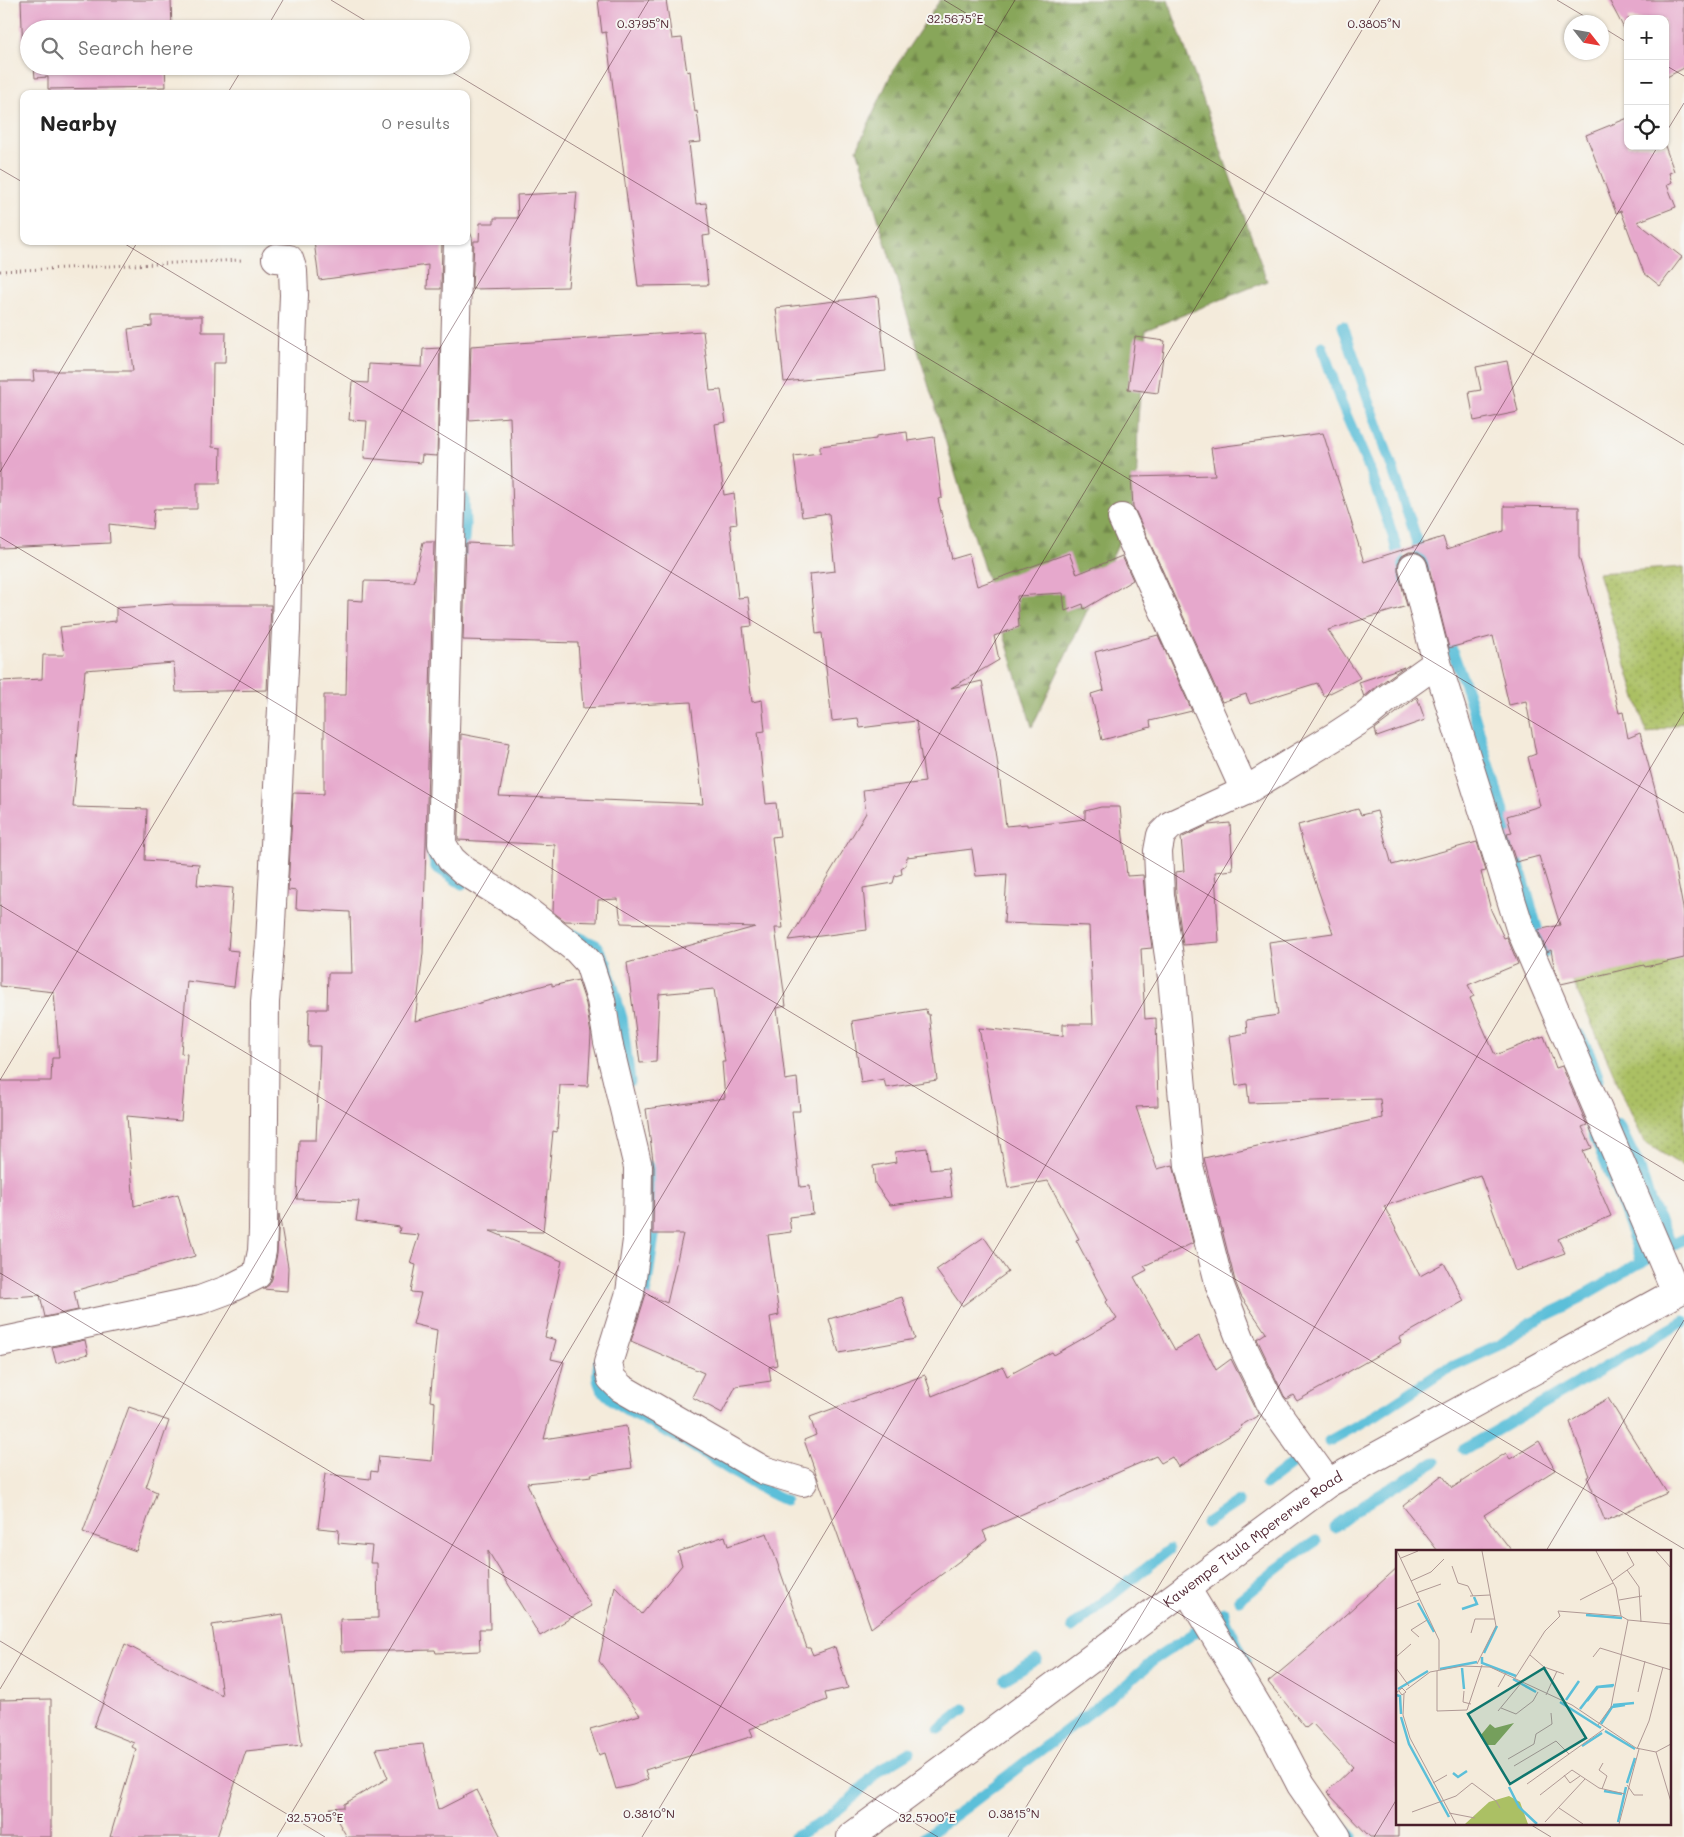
<!DOCTYPE html>
<meta charset="utf-8">
<style>
:root{--surface:#fff;--page:#f2f2f2;--text:#222;--muted:#767676;--line:#e0e0e0}
body{margin:0;font-family:Mali,sans-serif;background:var(--page);color:var(--text)}
.controls{position:absolute;right:15px;top:15px;display:grid;overflow:hidden;border-radius:10px;box-shadow:0 1px 4px #0004}
.controls button{width:45px;height:45px;display:grid;place-items:center;padding:0;border:0;border-bottom:1px solid var(--line);background:var(--surface);color:var(--text);font:25px sans-serif}
.compass{position:absolute;left:1564px;top:15px;width:45px;height:45px;border-radius:50%;background:var(--surface);box-shadow:0 1px 4px #0004;rotate:121deg}
.list{margin:0;padding:0;list-style:none}
h2{display:flex;justify-content:space-between;align-items:center;height:65px;margin:0;padding:0 20px;font-size:21px}
h2 small{font-size:16px;font-weight:400;color:var(--muted)}
.icon{flex:none;width:28px;height:28px;fill:none;stroke:currentColor;stroke-width:2;stroke-linecap:round;stroke-linejoin:round}
.map{position:relative;flex:none;width:1684px;height:1837px;overflow:hidden}
.search{position:absolute;background:var(--surface);box-shadow:0 1px 4px #0004;left:20px;top:20px;width:450px;height:55px;display:flex;align-items:center;gap:12px;box-sizing:border-box;padding:0 18px;border-radius:28px;color:var(--muted);font-size:19px}
.panel{position:absolute;background:var(--surface);box-shadow:0 1px 4px #0004;left:20px;top:90px;width:450px;height:155px;border-radius:10px}
.map>svg:first-child{display:block}
.grass{fill:url(#grass-dots);stroke:#7a7048}
.forest{fill:url(#forest-firs);stroke:#696242}
.lines{fill:none;stroke-linecap:round;stroke-linejoin:round}
.stream{stroke:#5bbfd9;stroke-width:11}
.building{fill:#e6a8cc}
.street-casing{stroke:#866669;stroke-width:30}
.secondary-casing{stroke:#866669;stroke-width:30}
.path{stroke:#866669;stroke-width:3;stroke-dasharray:1 4;stroke-linecap:butt}
.street{stroke:#fff;stroke-width:28}
.secondary{stroke:#fff;stroke-width:28}
.ticks{fill:none;stroke:#4a1f2b;stroke-width:1;stroke-opacity:0.45}
.labels{text-anchor:middle;stroke-width:4;stroke-linejoin:round;paint-order:stroke}
.street-label{font-size:14px;fill:#4a1f2b;stroke:#f6f6f2}
.inset-river{fill:none;stroke:#5bbfd9;stroke-width:2.5}
.inset-road{fill:none;stroke:#b09995;stroke-width:1}
.view{fill:#0f766e;fill-opacity:0.15;stroke:#0f766e;stroke-width:2.5}
.inset-edge{fill:none;stroke:#4a1f2b;stroke-width:2.5}
.ticks-label{font-size:12px;text-anchor:middle;fill:#4a1f2b;stroke:#f6f6f2;stroke-width:4;stroke-linejoin:round;paint-order:stroke}
</style>
<div class="map">
<svg width="1684" height="1837" viewBox="0 0 1684 1837">
<defs>
<pattern id="grass-dots" width="8" height="8" patternUnits="userSpaceOnUse" patternTransform="scale(1.25)"><rect width="8" height="8" fill="#abc064"/><path d="M2 2h.1M6 6h.1" fill="none" stroke="#8d9b53" stroke-width="1.8" stroke-linecap="round"/></pattern>
<pattern id="forest-firs" width="22" height="20" patternUnits="userSpaceOnUse" patternTransform="scale(1.25)"><rect width="22" height="20" fill="#88a65a"/><path d="M5 1l3.5 6h-7zM16 11l3.5 6h-7z" fill="#71874b"/></pattern>
</defs>
<rect width="100%" height="100%" fill="#f6f6f2"/>
<filter id="ink" filterUnits="userSpaceOnUse"><feTurbulence type="fractalNoise" baseFrequency=".02" numOctaves="2"/><feDisplacementMap in="SourceGraphic" scale="10" xChannelSelector="R" yChannelSelector="G"/><feConvolveMatrix kernelMatrix="1 2 1 2 8 2 1 2 1" color-interpolation-filters="sRGB"/></filter>
<filter id="wash" filterUnits="userSpaceOnUse"><feTurbulence type="fractalNoise" baseFrequency=".0096" numOctaves="4" result="noise"/><feDisplacementMap in="SourceGraphic" scale="20" xChannelSelector="R" yChannelSelector="G"/><feGaussianBlur stdDeviation="1.12" result="paint"/><feColorMatrix in="noise" values="0 0 0 0 0 0 0 0 0 0 0 0 0 0 0 0 0 1.4 0 .05"/><feComposite in="paint" operator="in"/></filter>
<g filter="url(#wash)">
<rect width="100%" height="100%" fill="#f4ebdb"/>
<!-- grass -->
<g class="grass">
<polygon points="1684,567 1684,722 1647,734 1598,573"/>
<polygon points="1684,952 1684,1167 1644,1142 1571,977"/>
</g>
<!-- forest -->
<polygon class="forest" points="940,0 1168,0 1267,281 1146,330 1138,418 1136,507 1032,727 857,149 892,72"/>
<g class="lines">
<!-- stream -->
<g class="stream">
<polyline points="1343,326 1411,522 1424,569"/>
<polyline points="1322,346 1341,403 1369,468 1393,536 1404,579"/>
<polyline points="463,551 465,526 464,497"/>
<polyline points="1434,601 1467,691 1525,885 1544,953"/>
<polyline points="429,842 436,867 462,884"/>
<polyline points="574,935 596,945 606,962 622,1018 630,1082"/>
<polyline points="1579,1034 1589,1052 1599,1079"/>
<polyline points="1618,1124 1640,1168 1650,1201 1672,1245"/>
<polyline points="1591,1128 1617,1192 1642,1262"/>
<polyline points="1666,1248 1684,1239"/>
<polyline points="632,1328 645,1297 656,1223 651,1180 648,1166"/>
<path d="M599,1362c-2,11 -3,19 4,29 16,19 57,36 79,49 34,20 66,44 103,60"/>
<polyline points="1329,1441 1376,1415 1441,1372 1500,1345 1530,1323 1564,1307 1648,1258"/>
<polyline points="1463,1450 1684,1321"/>
<polyline points="1266,1484 1296,1461"/>
<polyline points="1206,1523 1238,1502"/>
<polyline points="1334,1527 1366,1503 1435,1462"/>
<polyline points="1239,1600 1291,1558 1316,1541"/>
<polyline points="1224,1612 1226,1620 1245,1661"/>
<polyline points="1072,1627 1169,1550"/>
<polyline points="1005,1679 1037,1660"/>
<polyline points="939,1729 964,1709"/>
<polyline points="1338,1822 1352,1837"/>
<polyline points="794,1837 824,1821 850,1800 880,1770 910,1752"/>
<polyline points="925,1837 968,1806 1127,1684 1155,1659 1208,1624"/>
</g>
</g>
<g id="blocks">
<!-- building -->
<g class="building">
<polygon points="21,0 171,0 172,29 29,29 29,54 23,54"/>
<polygon points="598,0 666,0 672,39 682,38 687,72 690,71 695,112 697,111 701,142 689,143 696,204 706,203 710,235 703,236 708,285 638,286 606,32 602,33"/>
<polygon points="1609,0 1684,0 1684,68 1665,78 1665,19 1628,19 1628,36"/>
<polygon points="34,66 165,66 166,87 48,89 48,77 35,78"/>
<polygon points="1628,118 1628,146 1665,146 1674,171 1669,173 1672,182 1667,185 1676,207 1637,222 1682,257 1660,286 1644,273 1621,211 1616,213 1586,135"/>
<polygon points="577,192 568,287 472,289 474,241 479,241 480,223 494,223 494,218 518,218 517,195"/>
<polygon points="314,241 442,241 441,289 427,289 428,265 319,280"/>
<polygon points="878,296 886,371 784,382 776,308"/>
<polygon points="152,316 202,316 202,332 226,332 225,363 213,363 212,447 221,448 220,483 197,483 197,509 154,509 152,529 109,524 110,543 0,548 0,381 34,381 33,371 133,371 128,329 152,326"/>
<polygon points="703,331 710,391 721,390 726,422 715,424 724,495 734,493 737,524 730,525 738,598 748,597 752,626 743,627 752,702 762,700 765,731 758,732 766,804 776,803 780,836 772,837 783,928 775,928 786,1006 777,1008 785,1080 797,1078 800,1111 792,1111 800,1187 810,1186 813,1214 789,1217 791,1232 768,1235 779,1315 770,1317 777,1365 769,1367 771,1381 736,1386 722,1413 692,1397 704,1373 631,1341 646,1294 667,1303 683,1234 653,1234 654,1167 646,1109 725,1098 722,1062 725,1062 714,989 659,994 656,1062 640,1063 627,963 755,927 621,923 618,899 598,900 597,922 565,921 553,912 555,845 458,840 461,734 509,743 499,796 703,804 691,702 583,708 578,643 463,640 466,543 514,545 510,417 469,420 471,346"/>
<polygon points="1135,337 1165,341 1158,393 1128,389"/>
<polygon points="440,348 437,456 422,455 421,463 364,458 367,421 349,420 352,382 368,383 369,364 422,367 423,349"/>
<polygon points="1507,361 1518,412 1474,421 1469,392 1481,390 1476,367"/>
<polygon points="907,432 908,441 934,437 942,498 938,499 952,559 969,554 977,586 1069,553 1077,574 1122,556 1133,580 1084,609 1083,604 1065,611 1063,593 1017,596 1019,627 994,636 999,660 951,688 982,681 996,752 1006,826 1027,824 1027,826 1085,819 1085,811 1101,807 1120,807 1127,876 1143,875 1145,897 1152,948 1141,949 1145,1019 1156,1018 1158,1106 1136,1107 1157,1169 1173,1165 1193,1243 1144,1266 1147,1270 1134,1277 1175,1350 1199,1336 1216,1370 1231,1359 1259,1415 1240,1426 1242,1428 1178,1467 1172,1457 1161,1463 1156,1456 983,1531 987,1540 871,1628 804,1440 816,1435 810,1417 925,1375 932,1396 1003,1367 1007,1376 1052,1352 1054,1355 1117,1319 1106,1302 1108,1300 1076,1240 1079,1239 1048,1181 1008,1188 979,1028 1063,1036 1063,1024 1093,1024 1089,926 1004,923 1007,874 976,876 972,849 907,857 906,865 901,868 902,874 895,876 893,883 863,888 867,930 789,940 866,813 863,790 925,782 916,721 860,728 858,718 832,721 822,633 816,634 810,574 835,571 829,513 802,517 794,456 820,453 820,446 876,439 876,436"/>
<polygon points="1323,433 1364,562 1443,537 1447,549 1504,531 1504,506 1579,507 1579,557 1600,632 1619,713 1623,712 1628,738 1640,733 1674,861 1684,913 1684,958 1645,967 1644,965 1561,984 1555,971 1551,950 1547,952 1538,930 1560,925 1539,856 1516,862 1507,834 1512,833 1507,816 1540,806 1528,757 1536,754 1526,701 1509,705 1493,636 1449,648 1428,563 1425,557 1418,552 1409,552 1402,556 1398,563 1398,571 1407,606 1328,630 1360,678 1324,696 1317,683 1250,704 1246,694 1222,702 1136,512 1133,507 1131,477 1215,475 1211,448"/>
<polygon points="423,542 434,542 423,953 415,1021 552,983 552,986 578,980 586,1004 591,1034 588,1086 560,1085 557,1132 553,1131 543,1232 490,1231 562,1261 545,1337 556,1340 551,1359 564,1362 544,1439 626,1426 632,1468 591,1474 592,1476 527,1483 550,1538 591,1606 540,1636 488,1551 490,1629 479,1629 480,1651 436,1653 435,1650 341,1652 340,1619 378,1618 377,1563 370,1563 372,1546 338,1543 339,1530 318,1528 325,1474 370,1479 371,1471 377,1472 379,1456 432,1461 435,1402 430,1401 437,1330 413,1324 421,1293 411,1292 416,1265 410,1263 419,1235 399,1233 400,1227 356,1221 359,1201 297,1199 299,1140 316,1140 320,1046 308,1046 309,1009 327,1009 328,973 352,973 350,912 296,909 297,891 288,890 293,793 324,794 324,695 346,695 348,600 363,601 364,581 414,582"/>
<polygon points="173,604 173,605 271,605 267,690 176,692 174,663 85,670 73,807 147,809 145,860 199,864 197,885 233,888 228,950 238,951 234,987 187,981 181,1053 187,1054 181,1121 127,1116 134,1206 178,1194 195,1256 74,1291 78,1310 45,1317 40,1295 0,1298 0,1081 51,1081 52,1058 59,1058 54,992 0,986 0,681 42,679 43,655 64,655 60,627 116,621 116,608"/>
<polygon points="1158,635 1192,711 1150,721 1151,727 1102,740 1091,694 1104,690 1095,652"/>
<polygon points="1404,667 1376,687 1364,697 1359,682"/>
<polygon points="1417,697 1425,720 1377,737 1375,729"/>
<polygon points="1358,809 1361,815 1377,811 1392,865 1477,842 1486,871 1481,872 1491,910 1504,938 1507,937 1518,964 1468,985 1474,996 1470,998 1495,1055 1544,1036 1556,1068 1562,1066 1587,1125 1582,1127 1592,1148 1583,1151 1611,1216 1558,1239 1565,1253 1515,1271 1480,1175 1384,1206 1420,1276 1444,1263 1464,1301 1399,1338 1401,1342 1297,1401 1293,1395 1287,1399 1284,1396 1257,1339 1266,1333 1241,1296 1235,1281 1204,1158 1382,1118 1380,1099 1249,1103 1247,1084 1236,1086 1230,1036 1247,1033 1246,1020 1278,1015 1269,942 1333,933 1305,852 1298,825"/>
<polygon points="1230,823 1233,870 1215,872 1219,942 1183,945 1176,894 1175,872 1184,871 1181,838 1208,825"/>
<polygon points="926,1009 927,1014 929,1014 937,1080 886,1088 884,1079 861,1083 852,1021"/>
<polygon points="927,1148 930,1170 948,1168 952,1197 890,1205 875,1184 873,1166 896,1162 895,1152"/>
<polygon points="279,1214 288,1267 287,1291 263,1289 269,1285 272,1279 277,1254"/>
<polygon points="984,1237 1008,1272 962,1306 936,1270"/>
<polygon points="902,1297 915,1339 839,1353 829,1319"/>
<polygon points="85,1340 88,1354 56,1363 52,1347"/>
<polygon points="1608,1398 1667,1493 1605,1521 1587,1477 1590,1476 1570,1422"/>
<polygon points="129,1407 169,1421 146,1487 157,1492 136,1551 83,1532"/>
<polygon points="1539,1441 1555,1470 1484,1515 1512,1551 1438,1551 1403,1506 1442,1475 1452,1488 1506,1453 1510,1459"/>
<polygon points="767,1533 807,1648 810,1648 813,1655 835,1647 848,1688 825,1693 827,1700 750,1729 753,1736 645,1770 648,1779 633,1785 616,1789 605,1753 599,1755 590,1729 640,1715 599,1661 615,1586 642,1614 682,1565 678,1552 725,1536 728,1546"/>
<polygon points="1398,1567 1398,1837 1370,1837 1327,1792 1353,1767 1312,1723 1306,1728 1268,1682 1312,1645"/>
<polygon points="283,1614 302,1745 246,1751 217,1837 110,1837 136,1749 132,1747 134,1743 94,1727 125,1644 222,1695 212,1625"/>
<polygon points="51,1699 51,1837 0,1837 0,1700"/>
<polygon points="423,1744 438,1810 477,1790 501,1837 347,1837 330,1808 344,1807 344,1804 388,1778 376,1749"/>
</g>
</g>
</g>
<g filter="url(#ink)">
<use href="#blocks" fill-opacity="0" stroke="#866669" stroke-width="1"/>
<g class="lines">
<!-- street casing -->
<g class="street-casing">
<g id="street">
<polyline points="458,241 442,844 451,859 464,871 523,908 577,950 589,963 601,1000 608,1042 638,1167 637,1240 630,1293 608,1363 611,1378 621,1388 763,1470 803,1482"/>
<polyline points="1122,518 1245,791"/>
<polyline points="1413,567 1437,663 1520,928 1676,1292"/>
<polyline points="0,1342 200,1300 227,1290 257,1275 262,1251 263,1230 265,1002 270,943 286,630 292,344 294,295 293,271 289,259 276,258"/>
<polyline points="1328,1483 1271,1404 1245,1351 1220,1286 1189,1166 1172,977 1160,895 1158,851 1161,835 1171,825 1245,791 1337,735 1366,716 1385,700 1437,663"/>
<polyline points="1186,1588 1275,1735 1301,1785 1337,1837"/>
</g>
</g>
<!-- secondary casing -->
<g class="secondary-casing">
<g id="secondary">
<path id="s1" d="M851,1837l477,-354 356,-195"/>
</g>
</g>
<!-- path -->
<polyline class="path" points="0,271 243,260"/>
<!-- street -->
<use href="#street" class="street"/>
<!-- secondary -->
<use href="#secondary" class="secondary"/>
</g>
</g>
<!-- ticks -->
<path class="ticks" d="M331,0l48,29M944,0l740,445M1557,0l37,22M1602,27l26,16M266,29l17,-29M1665,65l19,11M442,66l1242,747M227,94l17,-28M1665,134l19,-31M0,169l24,14M120,241l1564,940M0,472l138,-231M0,537l1684,1012M0,905l1398,840M0,1080l649,-1080M0,1273l938,564M1546,1551l138,-231M0,1641l325,196M0,1689l1015,-1689M1528,1823l23,14M277,1837l1103,-1837M642,1837l1016,-1691M1008,1837l676,-1125M1374,1837l24,-40"/>
<g class="labels">
<!-- street labels -->
<g class="street-label">
<text dy="5" stroke="none"><textPath href="#s1" startOffset="500">Kawempe Ttula Mpererwe Road</textPath></text>
</g>
</g>
<!-- overview -->
<g transform="translate(1396 1550)">
<rect width="275" height="275" fill="#f4ebdb"/>
<path d="M118,173l-19,22h-9l-6,-9 10,-12 5,4z" fill="#88a65a"/>
<path d="M113,246l11,6 8,22h-63l24,-22z" fill="#abc064"/>
<path class="inset-river" d="M22,53l16,29M66,59l15,-5 -3,-7M190,65l36,3M88,103l13,-27M86,107v6l34,13M66,118l2,21M44,119l37,-7M117,129l23,13M2,139l30,-18M0,145l4,1 1,18M170,150l13,-19M191,151l11,-14 15,-1M164,152l41,26M217,155l21,-2M184,159l17,-22 17,-2M5,167l8,27 40,73M205,174l11,-17 13,-2M209,181l30,18M186,196l20,-13M57,223l5,4 9,-6M231,233l8,-25M113,237l10,20 18,17M208,241l18,3M222,272l8,-35"/>
<path class="inset-road" d="M1,1l42,89v30M200,1l20,37 5,28 7,4 43,4M260,1l15,17M5,8l17,-7M56,16l6,17 10,3 5,10M231,20l12,17 2,35M15,31l20,-9 13,-13M216,31l22,-16 -7,-13M20,43l25,-9M74,46l20,-1M184,50l33,-17M223,50l23,-4M0,59l23,-9M75,83l4,-14h20M23,87l-8,-7 16,-10M134,105l14,12 20,7M0,107l15,-13M197,107l7,-9 71,22M81,114l19,-38 -14,-75M0,118l13,18M41,121v40l30,-1 15,-45M119,128l30,-47 15,-15 -2,-5 63,5M102,137l8,-14M10,140l24,-18 32,-6 28,1 82,38 64,43 20,4 15,-8M68,141l-1,11 8,2M242,142l7,-31M0,143l6,-5 4,4 -4,3 -3,-4M8,144l-1,21 7,23 46,86M150,145l11,-24M105,158l15,6 17,-13 5,-9M102,161l24,-29M202,175l13,-18 17,-87M241,199l12,-28 14,-54M260,202l15,50M112,209l26,-15 2,-10 16,-10 -1,-11M118,216l42,-25 13,13M168,225l6,8 10,-7M37,233l14,-8M131,234l77,-55M231,235l7,10h9M206,239l5,-13 -8,-6 4,-7M144,245l32,-25 27,18 26,6M163,258l24,16M16,262l44,-16 16,-13 24,18 4,7M53,263l26,5M149,272l40,-43M223,274l20,-75"/>
<path class="view" d="M148,118l42,70 -76,46 -42,-70z"/>
<rect width="275" height="275" class="inset-edge"/>
</g>
<g class="ticks-label">
<text x="955" y="23">32.5675°E</text>
<text x="1374" y="28">0.3805°N</text>
<text x="643" y="28">0.3795°N</text>
<text x="649" y="1818">0.3810°N</text>
<text x="1014" y="1818">0.3815°N</text>
<text x="315" y="1822">32.5705°E</text>
<text x="927" y="1822">32.5700°E</text>
</g>
</svg>
<div class="controls">
<button>+</button>
<button>−</button>
<button><svg class="icon" aria-label="locate" viewBox="0 0 24 24"><circle cx="12" cy="12" r="6"/><path d="M12 2v4M12 18v4M2 12h4M18 12h4"/></svg></button>
</div>
<svg class="compass" viewBox="-18 -18 36 36"><path d="M0-13l5 13h-10z" fill="#e53935"/><path d="M0 13l5-13h-10z" fill="#767676"/></svg>
<div class="search"><svg class="icon" aria-label="search" viewBox="0 0 24 24"><circle cx="10" cy="10" r="6"/><path d="M15 15l6 6"/></svg>Search here</div>
<section class="panel">
<h2>Nearby<small>0 results</small></h2>
<ul class="list">
</ul>
</section>
</div>
